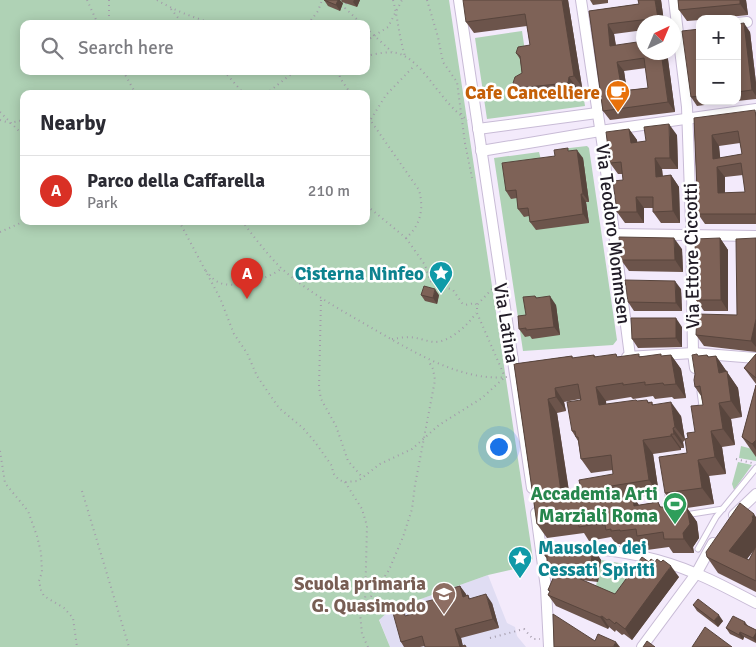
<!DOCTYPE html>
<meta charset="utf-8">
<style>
:root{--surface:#fff;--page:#f2f2f3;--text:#2b2b33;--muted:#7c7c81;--line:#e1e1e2;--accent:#d93025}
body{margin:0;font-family:Signika,sans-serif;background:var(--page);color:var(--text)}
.controls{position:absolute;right:15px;top:15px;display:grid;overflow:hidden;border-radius:10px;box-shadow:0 2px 12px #0003}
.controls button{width:45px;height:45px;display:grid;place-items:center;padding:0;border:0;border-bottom:1px solid var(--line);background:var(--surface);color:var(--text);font:25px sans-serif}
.compass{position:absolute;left:636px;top:15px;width:45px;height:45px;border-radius:50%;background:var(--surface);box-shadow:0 2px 12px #0003;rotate:44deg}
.you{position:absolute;left:498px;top:446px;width:18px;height:18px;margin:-12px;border:4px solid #fff;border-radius:50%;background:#1a73e8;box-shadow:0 0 0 8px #1a73e833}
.badge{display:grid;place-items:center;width:32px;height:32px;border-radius:50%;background:var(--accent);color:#fff;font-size:16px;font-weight:700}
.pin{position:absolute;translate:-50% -41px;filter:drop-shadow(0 1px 2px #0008)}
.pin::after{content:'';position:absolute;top:26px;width:18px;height:15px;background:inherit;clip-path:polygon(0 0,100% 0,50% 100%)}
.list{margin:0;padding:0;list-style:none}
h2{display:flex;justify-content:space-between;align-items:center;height:65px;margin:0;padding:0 20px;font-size:21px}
h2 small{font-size:16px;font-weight:400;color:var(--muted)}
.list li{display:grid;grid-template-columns:32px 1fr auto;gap:15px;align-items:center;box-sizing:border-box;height:70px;padding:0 20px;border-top:1px solid var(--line)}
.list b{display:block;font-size:19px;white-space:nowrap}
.list p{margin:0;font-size:16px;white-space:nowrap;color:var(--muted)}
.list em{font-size:16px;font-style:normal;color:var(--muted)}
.icon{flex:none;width:28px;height:28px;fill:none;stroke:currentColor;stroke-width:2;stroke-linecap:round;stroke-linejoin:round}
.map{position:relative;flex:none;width:756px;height:647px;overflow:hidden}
.search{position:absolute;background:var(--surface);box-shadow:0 2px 12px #0003;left:20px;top:20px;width:350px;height:55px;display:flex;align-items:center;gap:12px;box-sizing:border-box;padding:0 18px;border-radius:10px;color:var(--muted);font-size:19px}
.panel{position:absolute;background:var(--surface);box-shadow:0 2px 12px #0003;left:20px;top:90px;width:350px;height:135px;border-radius:10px}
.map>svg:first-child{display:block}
.education{fill:#e0ddf3}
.green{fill:#afd2b5;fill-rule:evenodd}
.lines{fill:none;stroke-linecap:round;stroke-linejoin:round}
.lane-casing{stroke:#c8bbd6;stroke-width:7}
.street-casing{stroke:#c8bbd6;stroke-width:12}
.path{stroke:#a39baa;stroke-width:2;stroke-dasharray:1 4;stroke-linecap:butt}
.lane{stroke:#fff;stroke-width:5}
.street{stroke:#fff;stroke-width:10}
.wall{fill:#6c544b;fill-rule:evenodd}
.shaded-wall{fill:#58453d}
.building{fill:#7e6257;stroke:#58453d;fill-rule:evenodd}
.labels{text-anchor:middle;stroke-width:5;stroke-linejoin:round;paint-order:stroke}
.food-label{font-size:19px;font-weight:bold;fill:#c56008;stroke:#fff;text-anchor:end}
.street-label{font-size:19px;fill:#211c26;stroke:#fff}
.culture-label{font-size:19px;font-weight:bold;fill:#0d838f;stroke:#fff;text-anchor:end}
.leisure-label{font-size:19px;font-weight:bold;fill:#27864d;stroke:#fff;text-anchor:end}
.education-label{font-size:19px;font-weight:bold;fill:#785e54;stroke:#fff;text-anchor:end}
</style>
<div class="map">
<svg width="756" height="647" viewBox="0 0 756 647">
<rect width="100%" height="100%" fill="#f3eafb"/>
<!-- education -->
<polygon class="education" points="488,575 507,623 515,627 517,636 526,647 390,647 379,619 390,610"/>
<!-- green -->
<g class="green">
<path d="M0,0h449l84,559 -10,8 -35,8 -98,35 -11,10 11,27h-390zM24,24h342v47h-342zM24,94h342v127h-342z"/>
<polygon points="522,31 530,85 521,94 526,99 529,99 576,94 577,88 582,87 585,106 487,119 475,38"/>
<polygon points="587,146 589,148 617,340 613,345 523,351 494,158 539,152 550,194 589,222 586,202 561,149"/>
<polygon points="741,446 756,450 756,461 739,458"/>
<polygon points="738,462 752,465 734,490 732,484"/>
<polygon points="601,560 650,568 623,605 595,594 598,573 600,573"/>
</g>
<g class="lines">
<!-- lane casing -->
<g class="lane-casing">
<g id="lane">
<polyline points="697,409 702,406 700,392"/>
<polyline points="668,495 672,516"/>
<polyline points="685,515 723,509"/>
<polyline points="698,549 716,517 756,468"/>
</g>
</g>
<!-- street casing -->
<g class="street-casing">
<g id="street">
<polyline points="459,0 532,488"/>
<polyline points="581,0 603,148 630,356"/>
<polyline points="674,0 687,107 691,223 693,353 695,368"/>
<polyline points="737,23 747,22"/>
<polyline points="478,129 597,113"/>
<polyline points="481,151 600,131 756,109"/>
<polyline points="614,234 756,236"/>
<polyline points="627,357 693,353 756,358"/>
<polyline points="536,513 546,588 549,647"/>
<polyline points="734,515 756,494"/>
<path d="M580,548c39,2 80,10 117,26 20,8 39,19 59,29"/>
<polyline points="642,647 696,574 713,543"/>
</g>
</g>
<!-- path -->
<g class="path">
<polyline points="87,0 98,24"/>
<polyline points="109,0 109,24"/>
<path d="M157,0c18,11 38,18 58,24"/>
<path d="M393,0c5,19 6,37 12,56"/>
<polyline points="427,0 438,37 443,62 457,82 465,143 472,178"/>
<polyline points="346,3 345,8 362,24"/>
<polyline points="171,9 183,24"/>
<polyline points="308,24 318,11 322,0"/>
<polyline points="366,28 392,52"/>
<polyline points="366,41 388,27 402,0"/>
<path d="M366,56c10,-2 21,-5 31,-3 27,7 45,53 71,67"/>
<polyline points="123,71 136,94"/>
<polyline points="224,71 244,94"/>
<polyline points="339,71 340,78 351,94"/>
<polyline points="266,94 295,71"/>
<polyline points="0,112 24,136"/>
<path d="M366,114l53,76c5,18 2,35 -13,48l-40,-33"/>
<polyline points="371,119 386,95 415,65"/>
<polyline points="0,120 10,123 24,120"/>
<polyline points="179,221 220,298 234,334 247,353 257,376 279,408 303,428 315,442 332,466 333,473 339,480 345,482 358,481 380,464 412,449 439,425 482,398 505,377"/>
<path d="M242,221c12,16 25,33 39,47 27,24 58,41 89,59 39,22 90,55 137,50"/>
<polyline points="328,222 328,221"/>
<polyline points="0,232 25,221"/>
<polyline points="406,238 425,265 430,281 434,283 453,290 462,303 465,305 475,303 477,305"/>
<path d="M206,271c3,3 7,9 12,11 15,8 51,-3 64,-14"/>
<polyline points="492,289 477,305 477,313 505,377"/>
<polyline points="321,300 319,388 321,399 336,426 348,461 363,478"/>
<path d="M392,339c8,-1 16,-3 24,-1 6,1 13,4 19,4 15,0 33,-17 41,-29"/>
<polyline points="0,451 5,483 28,511 37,536 41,553 42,572 39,581 41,590 44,596 64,608 73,618 77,647"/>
<polyline points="736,459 752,463"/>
<polyline points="345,482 362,509 367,526 365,604"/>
<polyline points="82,491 129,647"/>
<polyline points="490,638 524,629 533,639 540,639"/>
<polyline points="368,647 362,634 360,613 389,570 403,537 412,509 415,485 435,380 433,369 428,360"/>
</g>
<!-- lane -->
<use href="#lane" class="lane"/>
<!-- street -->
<use href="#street" class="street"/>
</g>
<!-- wall -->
<g class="wall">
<polygon points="324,0 343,3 340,11 328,6"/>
<polygon points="341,0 360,0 357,7 342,2"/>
<polygon points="568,0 582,87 577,88 576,94 526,99 513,83 522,73 520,59 516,53 530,45 527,26 474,33 466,22"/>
<polygon points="590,0 608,0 608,3 593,5"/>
<path d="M638,0h23l3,22h-20v8l-30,4 2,11 28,7h23l8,60 -65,8 -7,-9 -14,-100 50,-7zM646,68l2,20 -21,2 -3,-19z"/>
<polygon points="678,0 746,0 748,15 709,19 700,19 700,20 687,21 679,10"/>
<polygon points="737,24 750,32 756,83 756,99 737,101"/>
<polygon points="700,29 700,101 734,101 697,106 691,97"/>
<path d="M756,112v112h-51l-7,-10 -4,-96zM740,143l2,11 -22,4 -1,-12zM743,175l2,17 -20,1v-16z"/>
<polygon points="629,129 637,140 637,143 677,135 678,169 662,169 663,176 671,175 679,187 680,223 661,223 653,212 653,208 644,208 644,223 625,223 617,212 623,180 623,174 618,174 610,163"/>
<polygon points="570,151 583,158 589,202 586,202 589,223 536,230 530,222 529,216 524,217 518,209 517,198 511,199 506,191 555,156"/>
<polygon points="720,238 728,250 728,311 704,311 696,300"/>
<polygon points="756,238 756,352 704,346 696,335 737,315"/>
<polygon points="682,249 683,272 629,271 621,260"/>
<polygon points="681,289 682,311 634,311 628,302"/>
<polygon points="421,295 439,295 437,304 425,301"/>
<polygon points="535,296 537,298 556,305 560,335 532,339 530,336 525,337 519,329"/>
<polygon points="682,327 682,347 638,348 632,339"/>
<polygon points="756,354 756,384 744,368"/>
<path d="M594,355l2,2 66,-1 9,-1 10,14 5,29 -12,1 -2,-2 -17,2 -2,-3 -20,3 -2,-2 -25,4v3l32,-3 14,1 1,3 28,11 4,24 -2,2 1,6h-3v2l-28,4 6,40 -25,4 5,7 19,-3 3,5h4l3,4 8,-1 -11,-17 22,-40 1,-15 7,-6 8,-27 -2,-9 -6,-9v-13l4,-18 8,-1 2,2 7,-1 22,32 4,29 -11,2 4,26 -13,2 4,27 -17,2 5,28 -27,4 10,14 2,16 -6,9 1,6h-21l-4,-6 -22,3 -5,-7 -12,2 -1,-1 -8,1 -1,-1h-4l-5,-7 -22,4 -5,-8 -37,5 -10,-14 -23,-160 58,-8 1,2zM580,399l-8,32 6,10 3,18 10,14 22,-3v4l-31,22 -12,1 -13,-84 9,-2 -2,-9z"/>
<polygon points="756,385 756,457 742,437"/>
<path d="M756,517v75l-38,-19 -11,-16zM754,550l-5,10 -2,-1z"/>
<polygon points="593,548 601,560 598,582 581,580 615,594 649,562 679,577 632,640 624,634 622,635 616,630 615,632 609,627 608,629 556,606 548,595 550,592 548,590 554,576 547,565 547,559 545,556"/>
<polygon points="460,586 467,596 468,595 470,599 492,603 499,628 461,638 463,646 467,647 425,646 420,647 404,647 401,642 407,615 422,611 440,598"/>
<polygon points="693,605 723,621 718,627 697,611"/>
<polygon points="745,622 748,626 756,630 756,643 744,637 743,640 730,634 726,628"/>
</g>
<!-- shaded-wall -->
<g class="shaded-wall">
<polygon points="338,0 340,0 343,3 340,11 336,5"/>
<polygon points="354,0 360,0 357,7 353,2"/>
<polygon points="562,0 568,0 582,87 574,76"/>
<polygon points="655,0 661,0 664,22 661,22 658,18"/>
<polygon points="740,0 746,0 748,15 740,4"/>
<polygon points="744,23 750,32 756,83 756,96 752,90"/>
<polygon points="608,24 614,34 617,55 610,46"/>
<polygon points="661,52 667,52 675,112 668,102"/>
<polygon points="617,62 624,71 628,100 622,91"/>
<polygon points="569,77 577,88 576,94 568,83"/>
<polygon points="669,124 677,135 678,169 670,158"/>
<polygon points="629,129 637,140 639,154 631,143"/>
<polygon points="712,135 719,146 721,166 713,159"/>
<polygon points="577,150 583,158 589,202 583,194"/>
<polygon points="655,158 662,169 663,188 656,177"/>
<polygon points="717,167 725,177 725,204 718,193"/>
<polygon points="671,175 679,187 680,223 673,211"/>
<polygon points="581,194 586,202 589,223 583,214"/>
<polygon points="636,197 644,208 644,223 637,212"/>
<polygon points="674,238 682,249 683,272 675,260"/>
<polygon points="720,238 728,250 728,311 721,300"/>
<polygon points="675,281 681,289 682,311 676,303"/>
<polygon points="435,289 439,295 437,304 433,298"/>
<polygon points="550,296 556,305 560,335 554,327"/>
<polygon points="676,318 682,327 682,347 676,338"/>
<polygon points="756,319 756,347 751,341"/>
<polygon points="671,355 681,369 686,398 676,384"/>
<polygon points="707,355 719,371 716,356 738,388 742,417 731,401 708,357"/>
<polygon points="596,387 606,401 608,419 599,405"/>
<polygon points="555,388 564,402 566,411 556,397"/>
<polygon points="548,399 557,413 572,513 562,499"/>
<polygon points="671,402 681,416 685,440 675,427"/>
<polygon points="719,403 731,419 735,445 723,429"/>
<polygon points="673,428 683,442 684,448 674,434"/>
<polygon points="711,431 722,447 726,474 715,457"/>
<polygon points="671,434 681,448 681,450 671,436"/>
<polygon points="643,440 653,454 659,494 649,480"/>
<polygon points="756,440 756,450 752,444"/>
<polygon points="698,460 709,476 714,504 702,488"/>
<polygon points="605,487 615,501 607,501"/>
<polygon points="633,497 643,511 634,506"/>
<polygon points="687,508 697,522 699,538 693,547 694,553 684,539 683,533"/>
<polygon points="754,514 756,517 756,547 741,567 729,551"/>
<polygon points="593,548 601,560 598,582 590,571"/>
<polygon points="671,566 679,577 632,640 625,629"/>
<polygon points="460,586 466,594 469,605 463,597"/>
<polygon points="486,594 492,603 499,628 493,619"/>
<polygon points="719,615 723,621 718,627 714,621"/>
<polygon points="602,616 609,627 608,629 600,617"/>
<polygon points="455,629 461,638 463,647 460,647"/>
<polygon points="740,632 744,637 743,640 739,635"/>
<polygon points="756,633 756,642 753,638"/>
<polygon points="616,642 620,647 613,647"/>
</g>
<!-- building -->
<g class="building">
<polygon points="324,0 338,0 336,5"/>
<polygon points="463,0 562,0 574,76 569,77 568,83 518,88 513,83 515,77 522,73 520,56 516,53 518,47 530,45 525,14 466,22"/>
<path d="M638,0h17l3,18 -50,6 2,22 34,-5v11h17l7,50 -65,9 -14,-100 50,-7zM644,58l4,30 -26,3 -5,-29z"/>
<polygon points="678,0 740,0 740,4 679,10"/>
<polygon points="744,23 752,90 737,92 737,24"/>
<polygon points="700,29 700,96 691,97 682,31"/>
<path d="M755,110l1,7v97h-58l-4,-96zM738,131l4,23 -29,5 -1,-24zM741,163l4,29 -27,1 -1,-26z"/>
<polygon points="669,124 670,158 655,158 656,177 671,175 673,211 653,212 653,197 636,197 637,212 617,212 613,181 623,180 621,162 610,163 606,132 629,129 631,143 646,141 644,127"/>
<polygon points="568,148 568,151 577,150 583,194 581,194 583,214 530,222 528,208 518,209 516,190 506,191 502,163 555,156 554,150"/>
<polygon points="619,237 674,238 675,260 621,260"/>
<polygon points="720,238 721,300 696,300 695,239"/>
<polygon points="756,238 756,319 751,341 696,335 697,314 737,315 736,239"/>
<polygon points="625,280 675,281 676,303 628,302"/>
<polygon points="424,286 435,289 433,298 421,295"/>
<polygon points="535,296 536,298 550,296 554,327 526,330 526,328 519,329 518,316 526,315 523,297"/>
<polygon points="631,318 676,318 676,338 632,339"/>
<path d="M616,354l1,3 22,-3v3l22,-3v2l10,-1 5,29 -12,1 -1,-2 -18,2v-3l-22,3v-2l-27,4 3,18 37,-5 1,1 10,-1 1,3 4,-1v3l19,-3 4,25 -2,1 1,6h-3v2l-28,4 6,40 -44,7 2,14 26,-4 1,9 24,-4 2,5h5l1,4 21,-3 3,16 -7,9 1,6h-20l-1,-7 -26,4 -1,-7 -16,2v-1l-9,1v-2l-5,1 -1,-5h-3v-2l-23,4 -1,-8 -41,5 -23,-160 58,-8v2l22,-3v2zM578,384l3,16 -14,2 5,29h3l1,6h2l3,22 30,-4 2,19 -34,6 3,16 -20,3 -14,-100 8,-2 -1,-9z"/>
<polygon points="697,354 698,356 707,355 708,357 716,356 719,373 727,371 731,401 719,403 723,429 711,431 715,457 698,460 702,488 665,493 659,457 687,453 685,439 688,438 687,433 695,432 691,406 703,405 700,386 695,387 694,380 695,374 692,355"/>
<polygon points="756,354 756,378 744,368"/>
<polygon points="756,385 756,440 752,444 742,437"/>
<polygon points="740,503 754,514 752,517 753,518 752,522 729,551 749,560 756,546 756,581 707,557 706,552"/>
<polygon points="545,546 593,548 590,571 547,565 547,556 545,556"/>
<polygon points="642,557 649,562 651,559 655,562 657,559 661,562 663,560 671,566 625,629 616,622 615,624 609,619 607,620 602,616 600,617 548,595 550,591 548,590 557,569 615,594"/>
<polygon points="460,586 463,597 468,595 469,599 486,594 493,619 455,629 460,647 465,645 466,647 425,647 422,636 401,642 393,613 404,610 405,616 422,611 420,603 440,598 438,592"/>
<polygon points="698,599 719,615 714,621 693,605"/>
<polygon points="553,614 595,641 598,634 616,642 613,647 554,647"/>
<polygon points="733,616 745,622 744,624 756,630 756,633 753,638 740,632 739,635 726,628"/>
<polygon points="705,627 732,647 692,647"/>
<polygon points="647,641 655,647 643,647"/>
</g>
<!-- icons -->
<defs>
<g id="cafe-pin" transform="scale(1.25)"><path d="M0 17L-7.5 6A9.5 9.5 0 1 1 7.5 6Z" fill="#e8710a" stroke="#fff"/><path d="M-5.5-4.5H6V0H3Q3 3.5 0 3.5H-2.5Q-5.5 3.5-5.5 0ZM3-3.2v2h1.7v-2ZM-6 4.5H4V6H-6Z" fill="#fff"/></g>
<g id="sight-pin" transform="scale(1.25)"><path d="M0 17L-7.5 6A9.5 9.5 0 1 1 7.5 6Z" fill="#0f9aa8" stroke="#fff"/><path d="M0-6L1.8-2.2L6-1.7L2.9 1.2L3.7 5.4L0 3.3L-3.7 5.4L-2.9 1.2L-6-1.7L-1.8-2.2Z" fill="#fff"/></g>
<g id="stadium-pin" transform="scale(1.25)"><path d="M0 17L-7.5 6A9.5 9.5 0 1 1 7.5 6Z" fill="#2e9e5b" stroke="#fff"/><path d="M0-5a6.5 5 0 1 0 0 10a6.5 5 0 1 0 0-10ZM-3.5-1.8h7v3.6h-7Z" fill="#fff"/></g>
<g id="school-pin" transform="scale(1.25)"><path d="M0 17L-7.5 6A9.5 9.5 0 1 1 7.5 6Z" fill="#8d6e63" stroke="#fff"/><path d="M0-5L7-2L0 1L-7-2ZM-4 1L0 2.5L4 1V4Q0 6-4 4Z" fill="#fff"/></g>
</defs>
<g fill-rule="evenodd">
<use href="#cafe-pin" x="618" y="92"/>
<use href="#sight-pin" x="441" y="273"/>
<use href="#stadium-pin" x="675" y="504"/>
<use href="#sight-pin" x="520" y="558"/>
<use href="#school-pin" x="444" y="594"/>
</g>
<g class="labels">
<!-- food labels -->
<g class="food-label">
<text x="600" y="99">Cafe Cancelliere</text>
</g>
<!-- street labels -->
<g class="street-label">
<text transform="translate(614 234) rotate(83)" y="7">Via Teodoro Mommsen</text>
<text transform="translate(691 256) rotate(-91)" y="7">Via Ettore Ciccotti</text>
<text transform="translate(507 323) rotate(81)" y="7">Via Latina</text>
</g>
<!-- culture labels -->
<g class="culture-label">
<text x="424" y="280">Cisterna Ninfeo</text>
<text x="538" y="554" text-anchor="start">Mausoleo dei<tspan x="538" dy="22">Cessati Spiriti</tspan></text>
</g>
<!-- leisure labels -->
<g class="leisure-label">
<text x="658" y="500">Accademia Arti<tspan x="658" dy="22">Marziali Roma</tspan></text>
</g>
<!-- education labels -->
<g class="education-label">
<text x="426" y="590">Scuola primaria<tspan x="426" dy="22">G. Quasimodo</tspan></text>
</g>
</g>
</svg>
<div class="controls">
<button>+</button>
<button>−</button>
</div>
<svg class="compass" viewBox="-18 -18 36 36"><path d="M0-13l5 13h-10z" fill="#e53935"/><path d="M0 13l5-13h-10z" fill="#7c7c81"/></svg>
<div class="you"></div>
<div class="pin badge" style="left:247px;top:299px">A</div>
<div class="search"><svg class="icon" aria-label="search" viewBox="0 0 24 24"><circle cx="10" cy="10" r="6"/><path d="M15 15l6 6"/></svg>Search here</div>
<section class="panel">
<h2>Nearby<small></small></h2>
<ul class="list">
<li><span class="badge">A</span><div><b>Parco della Caffarella</b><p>Park</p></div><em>210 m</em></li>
</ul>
</section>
</div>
